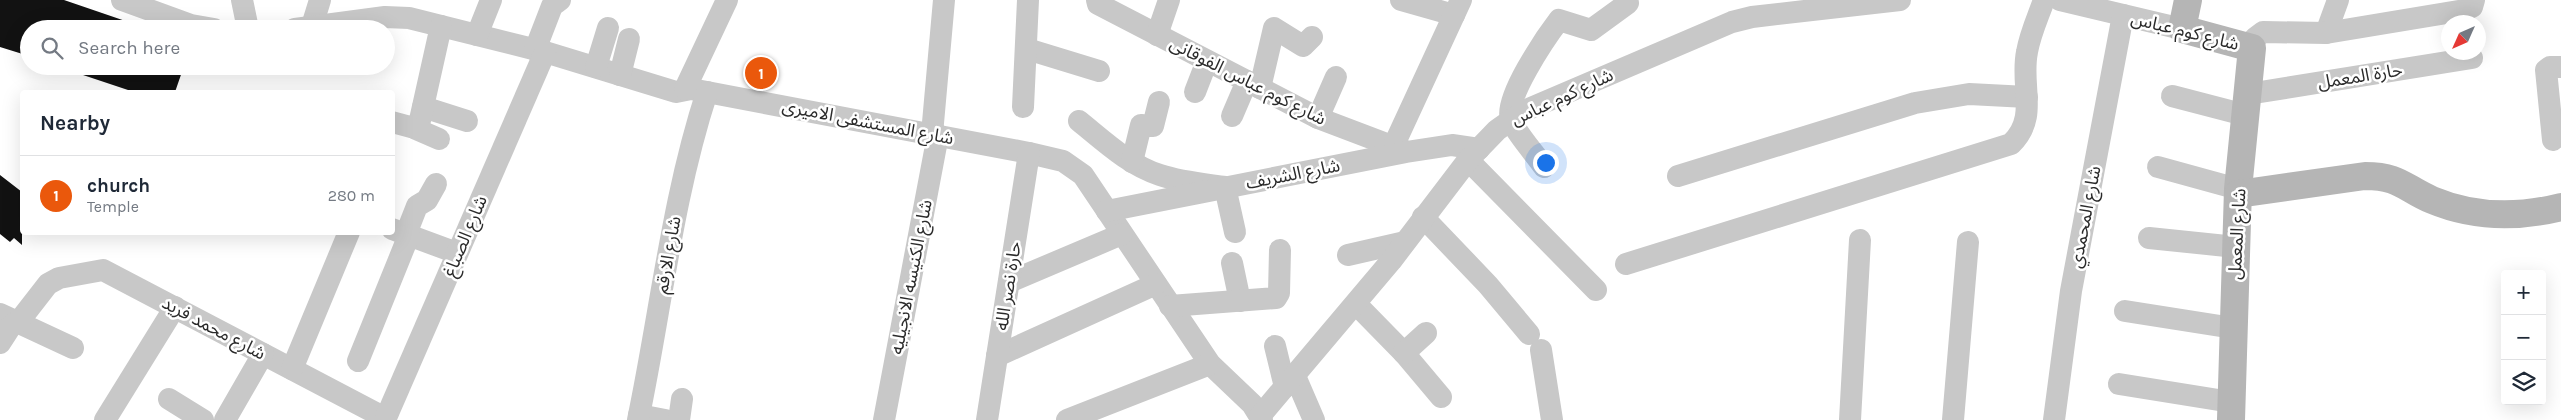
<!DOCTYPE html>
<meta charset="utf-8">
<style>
:root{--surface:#fff;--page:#f6f6f7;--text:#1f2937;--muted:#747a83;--line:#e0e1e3;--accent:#ea580c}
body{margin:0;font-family:Karla,"Noto Sans Arabic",sans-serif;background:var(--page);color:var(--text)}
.controls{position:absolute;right:15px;bottom:15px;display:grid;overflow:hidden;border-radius:5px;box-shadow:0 5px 20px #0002}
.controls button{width:45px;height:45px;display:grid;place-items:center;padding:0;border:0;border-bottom:1px solid var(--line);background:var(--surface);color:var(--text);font:25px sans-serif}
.compass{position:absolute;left:2441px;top:15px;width:45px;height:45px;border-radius:50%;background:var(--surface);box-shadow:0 5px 20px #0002;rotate:225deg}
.you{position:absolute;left:1545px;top:162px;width:18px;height:18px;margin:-12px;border:4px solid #fff;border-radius:50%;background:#1a73e8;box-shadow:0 0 0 8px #1a73e833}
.badge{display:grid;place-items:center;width:32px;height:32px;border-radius:50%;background:var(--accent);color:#fff;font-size:16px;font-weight:700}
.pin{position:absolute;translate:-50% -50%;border:2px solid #fff;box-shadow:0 1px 5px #0006}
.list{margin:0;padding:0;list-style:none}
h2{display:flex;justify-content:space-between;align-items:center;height:65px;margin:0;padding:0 20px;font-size:21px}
h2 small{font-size:16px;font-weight:400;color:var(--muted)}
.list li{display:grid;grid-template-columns:32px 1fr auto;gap:15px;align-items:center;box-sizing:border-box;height:80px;padding:0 20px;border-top:1px solid var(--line)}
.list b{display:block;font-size:19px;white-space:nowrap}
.list p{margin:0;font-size:16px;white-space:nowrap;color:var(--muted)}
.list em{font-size:16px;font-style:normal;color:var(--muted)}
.icon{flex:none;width:28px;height:28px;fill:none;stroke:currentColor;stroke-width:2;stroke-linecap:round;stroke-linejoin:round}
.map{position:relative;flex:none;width:2561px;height:420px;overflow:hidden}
.search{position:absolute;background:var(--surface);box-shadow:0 5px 20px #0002;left:20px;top:20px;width:375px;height:55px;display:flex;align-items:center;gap:12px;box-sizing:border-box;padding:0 18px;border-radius:28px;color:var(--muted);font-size:19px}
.panel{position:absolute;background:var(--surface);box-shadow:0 5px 20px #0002;left:20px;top:90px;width:375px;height:145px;border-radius:5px}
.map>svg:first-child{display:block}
.building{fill:#121212}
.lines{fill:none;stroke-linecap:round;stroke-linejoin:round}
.street{stroke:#c8c8c8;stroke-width:22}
.secondary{stroke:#b5b5b5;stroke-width:28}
.labels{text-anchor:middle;stroke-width:5;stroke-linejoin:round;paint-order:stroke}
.street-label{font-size:18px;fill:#2b2b2b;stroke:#fff}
</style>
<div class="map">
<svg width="2561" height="420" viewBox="0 0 2561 420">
<rect width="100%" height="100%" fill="#fff"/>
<!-- building -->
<g class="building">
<polygon points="0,0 64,0 140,26 140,29 29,29 29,56 0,47"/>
<polygon points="65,66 184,66 175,92 134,92 65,69"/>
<polygon points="0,175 22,192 22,245 14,238 10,242 0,234"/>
</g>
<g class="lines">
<!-- street -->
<g class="street">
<polyline points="122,0 191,25 214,29"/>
<polyline points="242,0 248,29"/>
<polyline points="1097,0 1098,4 1318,118 1405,151"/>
<polyline points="1401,0 1454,15"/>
<polyline points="2060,0 2182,29"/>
<polyline points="312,26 320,0"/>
<polyline points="295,29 385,17 409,18 545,52 676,92 691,89 1029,153 1063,161 1083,175 1210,364 1252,404 1262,420"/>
<polyline points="2326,33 2338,0"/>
<polyline points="477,35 491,0"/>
<polyline points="1157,35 1169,0"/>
<polyline points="2252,48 2255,38 2263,32 2326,33 2465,10 2472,7 2474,0"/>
<polyline points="1027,49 1099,71"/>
<polyline points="535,50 552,6 560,0"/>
<polyline points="596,67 608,28"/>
<polyline points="620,75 629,39"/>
<polyline points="1260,88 1274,28 1303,46 1312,37"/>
<polyline points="685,89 727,0"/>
<polyline points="1195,92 1207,61"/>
<polyline points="2248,94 2472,58"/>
<polyline points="2172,96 2245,115"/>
<polyline points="423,107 467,121"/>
<polyline points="1023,107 1028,0"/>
<polyline points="1232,116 1247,81"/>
<polyline points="1318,118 1336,77"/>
<path d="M1079,121c26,21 50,44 81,54 21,7 44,9 65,12l10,45"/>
<polyline points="392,122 418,129 441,26"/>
<polyline points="416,129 439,139"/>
<polyline points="932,134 944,0"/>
<polyline points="2553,140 2546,70 2550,67 2561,67"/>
<polyline points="1393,147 1461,0"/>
<polyline points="1468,160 1596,290"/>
<polyline points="1132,162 1141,125 1153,126 1159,102"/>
<path d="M1544,167c-8,-12 -29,-35 -33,-48 -8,-19 35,-82 48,-99l32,10 37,-27 -1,-3"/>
<polyline points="2158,167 2238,189"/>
<polyline points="1678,176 1915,103 1969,94 2027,97"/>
<polyline points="1107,211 1406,152 1452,145 1479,149"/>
<polyline points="1423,217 1488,285 1529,334"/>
<polyline points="392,229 457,253"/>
<polyline points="406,234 417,206 427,200 436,184"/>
<polyline points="2149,238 2236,247"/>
<polyline points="1348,255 1405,242"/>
<polyline points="1232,263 1240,301"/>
<path d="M1626,264l385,-120c28,-27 9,-58 16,-92 3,-18 11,-35 17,-52"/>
<polyline points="1009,282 1122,234"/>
<polyline points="1356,304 1404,353 1441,397"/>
<polyline points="1170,306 1276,298 1279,293 1280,250"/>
<polyline points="2125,311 2233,328"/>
<polyline points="0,314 73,348"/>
<polyline points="0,343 11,326 20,320 48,284 59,278 103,270 385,418"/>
<polyline points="1275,346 1285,387"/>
<polyline points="1541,350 1552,420"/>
<polyline points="1404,353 1426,333"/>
<polyline points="997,356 1156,284"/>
<polyline points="358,361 409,235"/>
<polyline points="292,369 349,232"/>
<polyline points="1295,376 1314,420"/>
<polyline points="2119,384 2231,402"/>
<polyline points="169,399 203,420"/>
<polyline points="639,415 665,420"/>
<polyline points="1260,416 1391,261 1468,160 1497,130 1524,111 1732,22 1752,17 1900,0"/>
<polyline points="105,420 175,307"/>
<polyline points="225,420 263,354"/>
<polyline points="385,420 545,52"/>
<path d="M638,420c23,-110 34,-221 69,-328"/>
<polyline points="679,420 682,399"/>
<polyline points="884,420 938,135"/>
<polyline points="987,420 1029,153"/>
<polyline points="1067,420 1210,364"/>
<polyline points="1850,420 1860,240"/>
<polyline points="1953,420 1968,242"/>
<polyline points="2054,420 2071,291 2123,15"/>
</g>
<!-- secondary -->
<g class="secondary">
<polyline points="2188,0 2182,29 2252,48 2238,189 2231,420"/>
<path d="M2238,194l127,-18c35,0 39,12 67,24 43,18 85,18 129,7"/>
</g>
</g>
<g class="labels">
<!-- street labels -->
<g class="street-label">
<text transform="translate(2185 31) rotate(14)" y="6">شارع كوم عباس</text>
<text transform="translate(2360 76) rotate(-9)" y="6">حارة المعمل</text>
<text transform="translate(1248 81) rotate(27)" y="6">شارع كوم عباس الفوقانى</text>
<text transform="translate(1562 97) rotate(-25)" y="6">شارع كوم عباس</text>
<text transform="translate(868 122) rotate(11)" y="6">شارع المستشفى الاميرى</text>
<text transform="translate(1293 174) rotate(-11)" y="6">شارع الشريف</text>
<text transform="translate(2085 217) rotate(-79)" y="6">شارع المحمدي</text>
<text transform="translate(2237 234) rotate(-87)" y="6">شارع المعمل</text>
<text transform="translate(465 236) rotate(-67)" y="6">شارع الصباغ</text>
<text transform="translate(668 255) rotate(-80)" y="6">شارع الارقم</text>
<text transform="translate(911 277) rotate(-79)" y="6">شارع الكنيسه الانجيليه</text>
<text transform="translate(1008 286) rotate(-81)" y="6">حارة نصر الله</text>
<text transform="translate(214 328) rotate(28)" y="6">شارع محمد فريد</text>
</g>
</g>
</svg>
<div class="controls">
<button>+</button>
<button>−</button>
<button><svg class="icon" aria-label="layers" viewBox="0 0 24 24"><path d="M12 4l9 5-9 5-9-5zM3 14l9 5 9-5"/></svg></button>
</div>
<svg class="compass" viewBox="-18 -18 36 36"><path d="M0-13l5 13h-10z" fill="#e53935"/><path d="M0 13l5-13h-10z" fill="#747a83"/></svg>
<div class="you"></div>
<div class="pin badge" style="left:761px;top:73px">1</div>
<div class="search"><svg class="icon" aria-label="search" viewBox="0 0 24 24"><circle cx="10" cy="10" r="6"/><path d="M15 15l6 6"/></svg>Search here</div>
<section class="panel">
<h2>Nearby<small></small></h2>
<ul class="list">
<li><span class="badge">1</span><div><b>church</b><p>Temple</p></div><em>280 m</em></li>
</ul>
</section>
</div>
